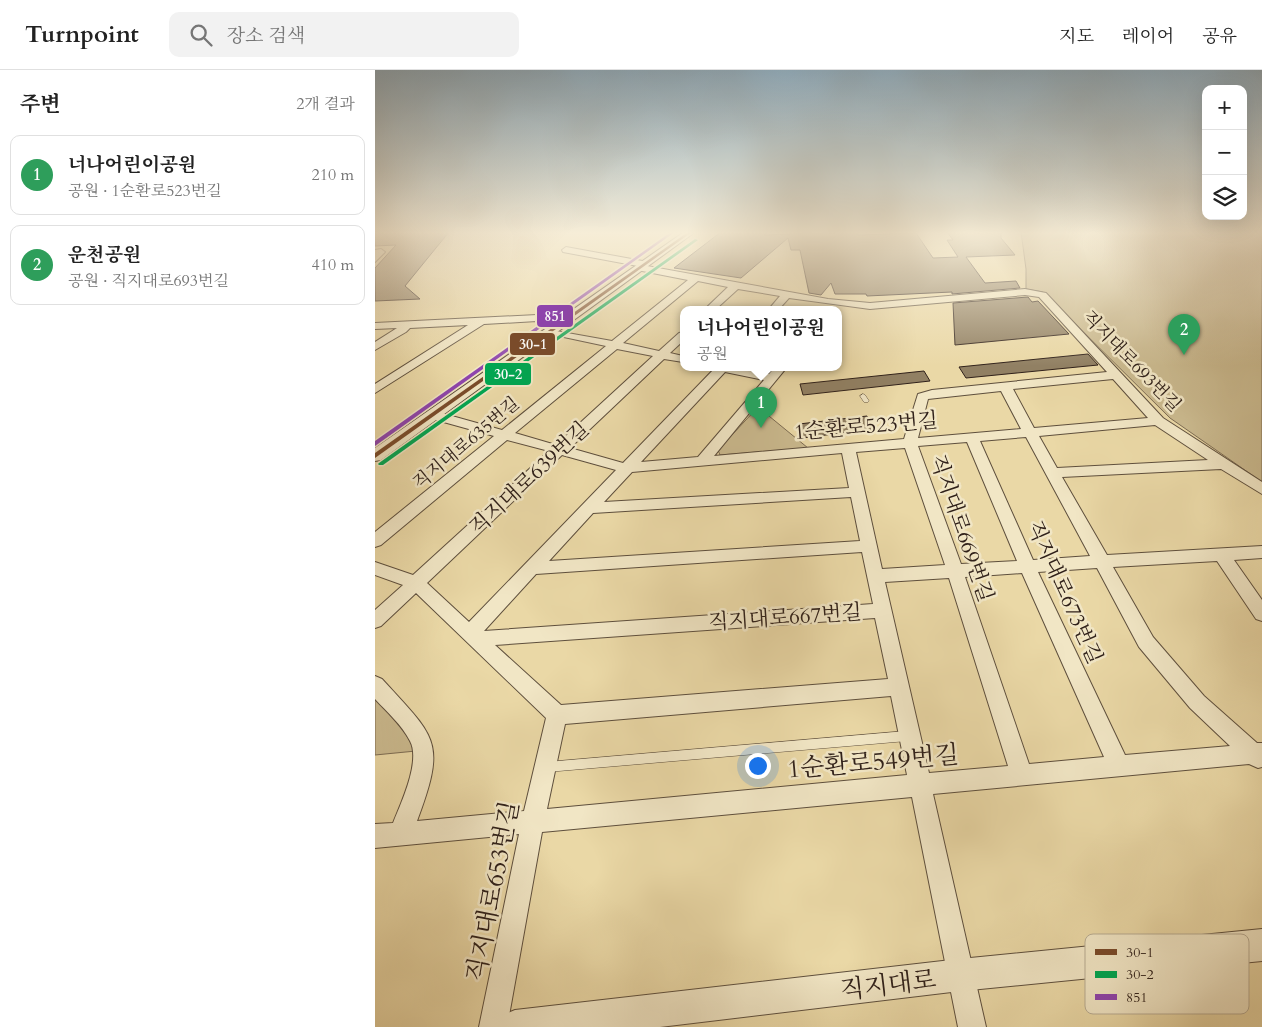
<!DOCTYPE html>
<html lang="ko">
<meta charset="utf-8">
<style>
:root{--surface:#fff;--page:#f2f2f2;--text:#222;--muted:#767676;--line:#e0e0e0;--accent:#ea580c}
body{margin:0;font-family:Cardo,"Noto Serif KR",serif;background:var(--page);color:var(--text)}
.controls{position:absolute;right:15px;top:15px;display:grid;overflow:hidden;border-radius:10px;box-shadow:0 5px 20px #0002}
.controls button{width:45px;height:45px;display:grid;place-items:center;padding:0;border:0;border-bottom:1px solid var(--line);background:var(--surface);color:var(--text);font:25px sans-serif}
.you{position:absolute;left:382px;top:695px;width:18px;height:18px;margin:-12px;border:4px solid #fff;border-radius:50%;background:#1a73e8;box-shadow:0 0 0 8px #1a73e833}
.badge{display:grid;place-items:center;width:32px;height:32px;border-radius:50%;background:var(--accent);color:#fff;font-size:16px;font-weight:700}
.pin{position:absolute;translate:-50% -41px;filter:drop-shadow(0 1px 2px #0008)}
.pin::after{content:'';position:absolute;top:26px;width:18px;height:15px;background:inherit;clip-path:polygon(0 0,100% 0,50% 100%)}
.popup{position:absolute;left:305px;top:236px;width:162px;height:65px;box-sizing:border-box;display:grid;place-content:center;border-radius:10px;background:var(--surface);filter:drop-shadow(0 1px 4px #0005);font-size:16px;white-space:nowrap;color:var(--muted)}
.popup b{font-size:19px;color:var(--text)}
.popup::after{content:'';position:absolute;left:50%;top:100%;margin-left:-10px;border:10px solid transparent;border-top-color:var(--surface)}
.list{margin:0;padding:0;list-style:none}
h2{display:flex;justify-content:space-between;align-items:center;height:65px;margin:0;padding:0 20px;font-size:21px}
h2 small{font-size:16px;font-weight:400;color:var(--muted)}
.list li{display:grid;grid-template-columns:32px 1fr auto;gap:15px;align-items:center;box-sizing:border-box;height:80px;margin:0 10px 10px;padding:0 10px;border:1px solid var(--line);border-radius:10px}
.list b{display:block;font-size:19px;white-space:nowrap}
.list p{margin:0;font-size:16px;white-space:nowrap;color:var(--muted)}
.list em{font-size:16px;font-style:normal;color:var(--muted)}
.icon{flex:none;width:28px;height:28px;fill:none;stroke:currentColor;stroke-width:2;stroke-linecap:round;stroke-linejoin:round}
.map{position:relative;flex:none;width:887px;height:957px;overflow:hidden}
header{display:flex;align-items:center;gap:30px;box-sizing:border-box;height:70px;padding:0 25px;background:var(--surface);border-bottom:1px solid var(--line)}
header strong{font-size:24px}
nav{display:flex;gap:28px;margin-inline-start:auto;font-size:18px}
.search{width:350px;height:45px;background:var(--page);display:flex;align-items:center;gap:12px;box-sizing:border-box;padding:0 18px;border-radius:10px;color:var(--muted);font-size:19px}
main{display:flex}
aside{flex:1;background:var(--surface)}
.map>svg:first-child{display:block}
.green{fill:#cab98e;stroke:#7d6d54}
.building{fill:#918063;stroke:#30211a}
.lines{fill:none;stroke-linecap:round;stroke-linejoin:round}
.service-casing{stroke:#5e4f3d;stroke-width:1}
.minor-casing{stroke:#5e4f3d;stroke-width:2}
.tertiary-casing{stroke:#5e4f3d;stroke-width:2}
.service{fill:#f1e6c5;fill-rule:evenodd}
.minor{fill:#f1e6c5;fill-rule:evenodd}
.tertiary{fill:#f1e6c5;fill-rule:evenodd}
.bus-1-casing{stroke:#f1e6c5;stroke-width:3}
.bus-2-casing{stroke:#f1e6c5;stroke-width:3}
.bus-3-casing{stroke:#f1e6c5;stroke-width:3}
.bus-1{fill:#7a4b2a;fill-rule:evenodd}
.bus-2{fill:#00a651;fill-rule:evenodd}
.bus-3{fill:#8e44ad;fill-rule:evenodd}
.labels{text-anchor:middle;stroke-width:5;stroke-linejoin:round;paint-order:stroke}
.far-street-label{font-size:18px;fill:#30211a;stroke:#f1e6c5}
.street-label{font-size:21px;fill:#30211a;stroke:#f1e6c5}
.near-street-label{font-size:25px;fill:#30211a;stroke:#f1e6c5}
.key{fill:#f1e6c5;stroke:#b7ab92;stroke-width:1}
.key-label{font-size:14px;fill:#30211a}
.line-badge{stroke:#f1e6c5;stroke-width:2}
.badge-label{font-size:14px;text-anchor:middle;font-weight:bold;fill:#fff}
</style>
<header>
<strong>Turnpoint</strong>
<div class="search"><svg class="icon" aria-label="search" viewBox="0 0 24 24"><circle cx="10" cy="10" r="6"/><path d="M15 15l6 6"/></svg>장소 검색</div>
<nav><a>지도</a><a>레이어</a><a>공유</a></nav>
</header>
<main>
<aside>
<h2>주변<small>2개 결과</small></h2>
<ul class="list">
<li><span class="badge" style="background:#2e9e5b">1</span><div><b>너나어린이공원</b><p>공원 · 1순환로523번길</p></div><em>210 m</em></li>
<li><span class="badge" style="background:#2e9e5b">2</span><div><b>운천공원</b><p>공원 · 직지대로693번길</p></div><em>410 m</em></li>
</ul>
</aside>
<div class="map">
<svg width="887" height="957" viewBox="0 0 887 957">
<rect width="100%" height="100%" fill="#ead8a6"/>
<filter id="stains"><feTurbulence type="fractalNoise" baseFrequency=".004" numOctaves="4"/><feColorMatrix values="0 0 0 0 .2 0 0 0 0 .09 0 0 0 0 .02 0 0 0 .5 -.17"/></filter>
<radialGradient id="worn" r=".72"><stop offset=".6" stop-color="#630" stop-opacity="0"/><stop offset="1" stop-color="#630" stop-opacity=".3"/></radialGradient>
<!-- green -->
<g class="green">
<polygon points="646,162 887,162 887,412 795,348 668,222 651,219 651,199"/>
<polygon points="383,337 433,378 345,385 343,380"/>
<polygon points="0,625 27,658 41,681 0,685"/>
</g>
<!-- building -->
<g class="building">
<polygon points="0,162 74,162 30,216 45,229 0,231 0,198 21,175 0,176"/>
<polygon points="346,162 393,162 389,165 468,162 481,162 483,165 541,163 558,188 583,187 572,170 578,170 572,162 626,162 626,168 640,185 591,187 610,213 641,211 645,218 577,224 577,222 492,226 491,224 460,224 456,213 446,225 434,223 425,180 416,180 413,168 366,208 299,198"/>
<polygon points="653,227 657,232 663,231 694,264 580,275 578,233"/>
<polygon points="713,284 723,295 591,308 584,297"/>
<polygon points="549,301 555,311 428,325 425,314"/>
<polygon points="492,346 498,359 427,368 424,354"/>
</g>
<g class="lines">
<!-- service casing -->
<g class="service-casing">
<g id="service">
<polygon points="488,324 490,325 494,331 493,332 489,332 485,326"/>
<polygon points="532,661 535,663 537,666 535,669 532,671 172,702 168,700 167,697 168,694 172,692"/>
</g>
</g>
<!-- minor casing -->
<g class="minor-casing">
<g id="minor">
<path d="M191,177l82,15 2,2 -3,2 181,33 42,4 155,-14 21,4 117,125 99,64v12l-41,-25 -159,8 45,78 155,-9v12l-28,2 28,40v21l-6,-2 -39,-58 -104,6 40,70 51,59 53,47h5v24l-4,1 -9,-4 -316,30 53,233h-28l-46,-230 -370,35 -35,195h-28l40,-193 -144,14v-24l18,-1c8,-20 28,-62 17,-82 -8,-16 -23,-29 -35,-42v-23l7,3c54,59 65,62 35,142l107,-10 22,-93 -130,-125 -35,33 -6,2v-18l28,-25 -28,-10v-13l38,13 136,-124 -42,-11 -126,105 -6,2v-15l119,-96 -65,-18 -1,-3 1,-3 5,-1 68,19 104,-84 -61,-13v-4l67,12 76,-61 -51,-10 -2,-2 3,-2 -75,-14 -1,-2zM323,211l30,6 -23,22h11l22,-20 42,7 -11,13h10l10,-11 81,11 155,-14 14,2 68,75 -175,18 -14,4 -14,45 -190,17 73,-89h-12l-6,7 -34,-7h-22l1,2 -91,94 -53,-15 94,-89 19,3v-6l-13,-3 13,-12v-9l-4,1 -20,18 -36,-8zM242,279l36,7 -97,89 -41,-12zM350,302l39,8 -66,77 -57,5zM738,309l35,39 -114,10 -21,-39zM626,321l20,38 -103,9 10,-39zM780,355l53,35 -151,8 -18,-32zM651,367l64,119 -57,4 -53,-119zM592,372l50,119 -56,3 -43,-118zM530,378l40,117 -63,4 -26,-117zM467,383l7,35 -245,14 28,-30zM187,385l54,15 -147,152 -42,-39zM476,427l9,44 -311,20 44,-48zM487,482l11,52 -389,27 52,-57zM722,498l42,79 51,61 40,38 -105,9 -87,-183zM647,503l82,184 -75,7 -64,-187zM574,508l59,188 -79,7 -44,-191zM500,548l13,61 -327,26 -66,-60zM516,626l16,79 -360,34 18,-85z"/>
<polygon points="0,180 6,179 10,182 0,192"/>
<polygon points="162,245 190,247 195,250 190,253 162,251 109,254 0,323 0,314 93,255 35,258 31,262 0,280 0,272 22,258 0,259 0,253"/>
</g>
</g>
<!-- tertiary casing -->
<g class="tertiary-casing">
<g id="tertiary">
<polygon points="309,162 320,162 6,390 0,391 0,378"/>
<polygon points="887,859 887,891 585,921 285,957 123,957 128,945 140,940 585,889"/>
</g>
</g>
<!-- service -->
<use href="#service" class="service"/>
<!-- minor -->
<use href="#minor" class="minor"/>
<!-- tertiary -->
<use href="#tertiary" class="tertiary"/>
<!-- bus-1 casing -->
<g class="bus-1-casing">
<polygon id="bus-1" points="313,162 317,162 0,388 0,383"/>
</g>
<!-- bus-2 casing -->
<g class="bus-2-casing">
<polygon id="bus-2" points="320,169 323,170 8,395 4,395 3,394 4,393"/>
</g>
<!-- bus-3 casing -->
<g class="bus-3-casing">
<polygon id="bus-3" points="296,162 300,162 0,376 0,371"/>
</g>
<!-- bus-1 -->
<use href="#bus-1" class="bus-1"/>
<!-- bus-2 -->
<use href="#bus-2" class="bus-2"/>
<!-- bus-3 -->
<use href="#bus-3" class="bus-3"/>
</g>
<!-- sky -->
<linearGradient id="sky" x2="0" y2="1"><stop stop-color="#8faaba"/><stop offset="0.55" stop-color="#f6edd7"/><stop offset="1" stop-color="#f6edd7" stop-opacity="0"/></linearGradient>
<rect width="887" height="296" fill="url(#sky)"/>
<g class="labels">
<!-- far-street labels -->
<g class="far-street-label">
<text transform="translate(757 291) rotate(46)" y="6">직지대로693번길</text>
<text transform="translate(91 373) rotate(-40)" y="6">직지대로635번길</text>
</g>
<!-- street labels -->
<g class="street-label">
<text transform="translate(491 356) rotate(-5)" y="7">1순환로523번길</text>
<text transform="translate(154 408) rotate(-43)" y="7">직지대로639번길</text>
<text transform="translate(587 458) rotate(71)" y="7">직지대로669번길</text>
<text transform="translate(690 522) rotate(66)" y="7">직지대로673번길</text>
<text transform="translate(410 547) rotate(-4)" y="7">직지대로667번길</text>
</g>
<!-- near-street labels -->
<g class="near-street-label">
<text transform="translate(498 691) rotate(-5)" y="9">1순환로549번길</text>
<text transform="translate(117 821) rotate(-79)" y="9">직지대로653번길</text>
<text transform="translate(513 914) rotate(-7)" y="9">직지대로</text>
</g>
</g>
<!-- legend -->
<rect x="710" y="864" width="164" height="80" rx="8" class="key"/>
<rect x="720" y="879" width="22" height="6" fill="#7a4b2a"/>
<rect x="720" y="901" width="22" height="7" fill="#00a651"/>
<rect x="720" y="924" width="22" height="6" fill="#8e44ad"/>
<g class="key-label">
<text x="751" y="887">30-1</text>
<text x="751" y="909">30-2</text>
<text x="751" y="932">851</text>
</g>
<g class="line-badge">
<rect x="161" y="234" width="38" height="24" rx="5" fill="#8e44ad"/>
<rect x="134" y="262" width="47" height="24" rx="5" fill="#7a4b2a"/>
<rect x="109" y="292" width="48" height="24" rx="5" fill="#00a651"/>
</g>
<g class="badge-label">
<text x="180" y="251">851</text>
<text x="158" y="279">30-1</text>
<text x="133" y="309">30-2</text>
</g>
<rect width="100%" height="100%" filter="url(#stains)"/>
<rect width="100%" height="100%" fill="url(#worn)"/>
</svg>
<div class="controls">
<button>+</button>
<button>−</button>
<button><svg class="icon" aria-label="layers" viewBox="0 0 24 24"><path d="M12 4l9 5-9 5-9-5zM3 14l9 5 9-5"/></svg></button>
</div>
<div class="you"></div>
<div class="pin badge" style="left:386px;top:358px;background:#2e9e5b">1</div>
<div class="popup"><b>너나어린이공원</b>공원</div>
<div class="pin badge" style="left:809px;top:285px;background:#2e9e5b">2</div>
</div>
</main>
